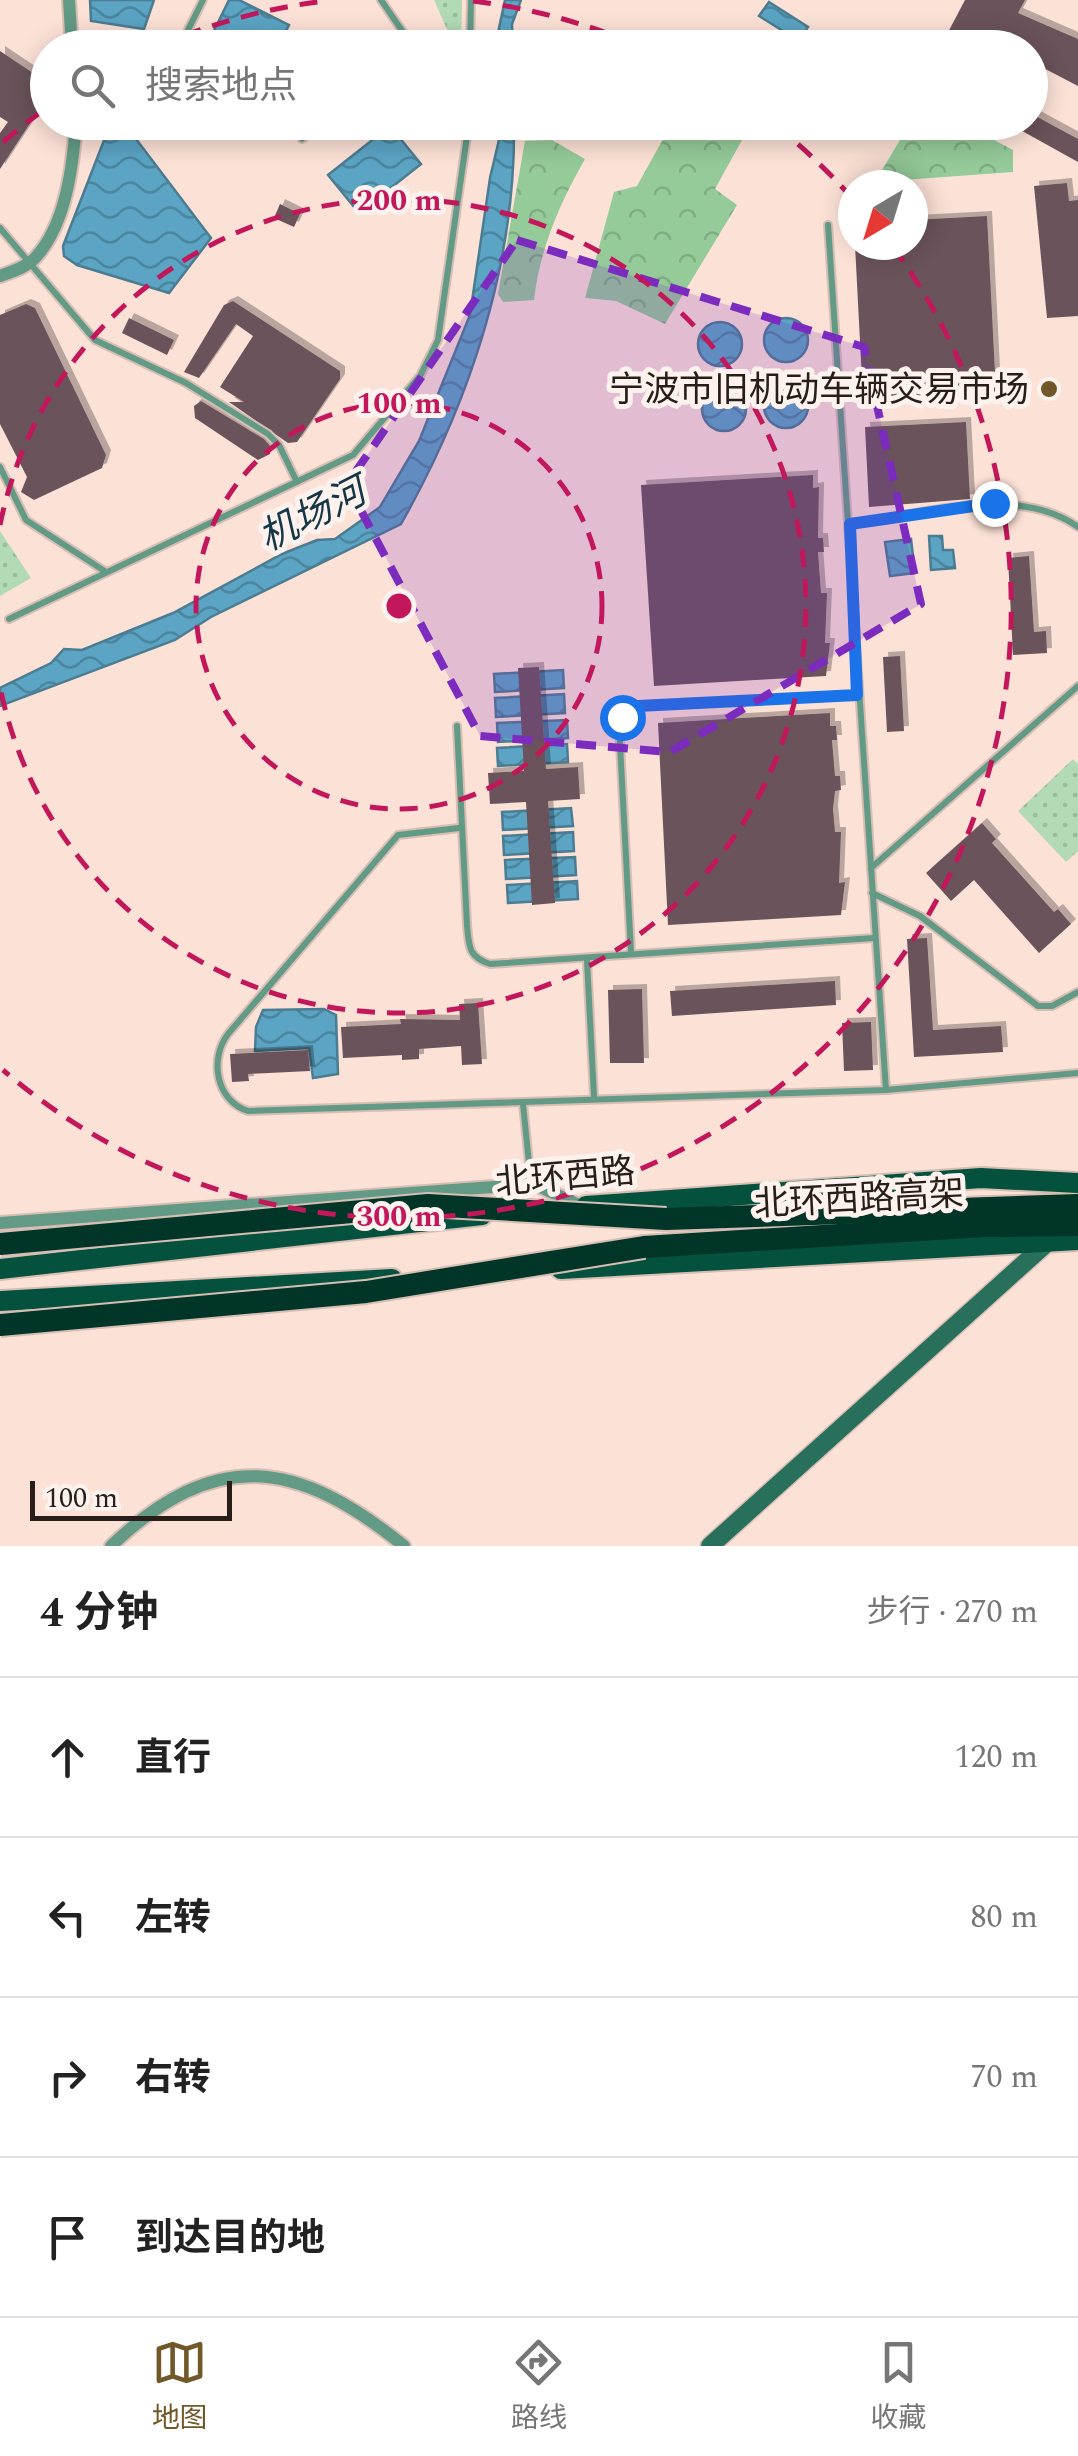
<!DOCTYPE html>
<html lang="zh">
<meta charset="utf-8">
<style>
:root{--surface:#fff;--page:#f2f2f2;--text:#222;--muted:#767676;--line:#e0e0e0;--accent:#715829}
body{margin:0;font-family:Spectral,"Noto Sans SC",serif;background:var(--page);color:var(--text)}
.compass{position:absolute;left:838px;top:170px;width:90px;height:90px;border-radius:50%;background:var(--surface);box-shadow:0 5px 25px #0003;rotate:218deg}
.scale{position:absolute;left:30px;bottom:25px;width:202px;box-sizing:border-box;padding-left:10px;border:5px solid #271e1a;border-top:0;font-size:28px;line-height:35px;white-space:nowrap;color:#271e1a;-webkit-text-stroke:8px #fdf2ee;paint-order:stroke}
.stop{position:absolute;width:30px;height:30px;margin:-22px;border:8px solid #1a73e8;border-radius:50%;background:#fff}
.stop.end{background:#1a73e8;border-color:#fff;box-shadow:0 2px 10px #0008}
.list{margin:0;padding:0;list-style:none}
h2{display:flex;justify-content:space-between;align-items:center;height:130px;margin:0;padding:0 40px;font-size:42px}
h2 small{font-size:32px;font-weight:400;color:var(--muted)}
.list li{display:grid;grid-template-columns:65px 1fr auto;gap:30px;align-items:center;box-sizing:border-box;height:160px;padding:0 40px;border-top:2px solid var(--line)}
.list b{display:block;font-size:38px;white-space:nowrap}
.list em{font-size:32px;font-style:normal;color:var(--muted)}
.icon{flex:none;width:55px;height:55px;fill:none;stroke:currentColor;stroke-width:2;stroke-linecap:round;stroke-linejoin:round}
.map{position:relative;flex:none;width:1078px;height:1546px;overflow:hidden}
.search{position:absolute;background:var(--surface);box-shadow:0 5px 25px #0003;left:30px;right:30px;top:30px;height:110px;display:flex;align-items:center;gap:25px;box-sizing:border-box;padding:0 35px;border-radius:55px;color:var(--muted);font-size:38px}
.sheet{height:770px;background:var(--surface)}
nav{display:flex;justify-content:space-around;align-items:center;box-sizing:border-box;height:140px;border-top:2px solid var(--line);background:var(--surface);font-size:28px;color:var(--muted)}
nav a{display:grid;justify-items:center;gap:5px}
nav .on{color:var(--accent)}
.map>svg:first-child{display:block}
.grass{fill:url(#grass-dots)}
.forest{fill:url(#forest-crowns)}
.water{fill:url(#water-waves);stroke:#4b7c91;stroke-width:2.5}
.building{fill:#6b535a;filter:url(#shadow)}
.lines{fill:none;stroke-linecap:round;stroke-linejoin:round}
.lane-casing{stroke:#d6beb4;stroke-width:10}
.street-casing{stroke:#d6beb4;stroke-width:16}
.secondary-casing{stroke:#d6beb4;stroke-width:21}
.primary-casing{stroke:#d6beb4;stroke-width:24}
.highway-casing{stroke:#d6beb4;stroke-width:26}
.lane{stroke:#629a86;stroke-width:6}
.street{stroke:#629a86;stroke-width:12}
.secondary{stroke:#28705b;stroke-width:18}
.primary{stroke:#04513e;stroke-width:20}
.highway{stroke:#003527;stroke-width:22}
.highway-bridge-casing{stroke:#d6beb4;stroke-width:26;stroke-linecap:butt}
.highway-bridge{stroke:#003527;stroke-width:22}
.route{stroke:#1a73e8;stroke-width:12}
.marked{fill:#7b2cbf;fill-opacity:0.2;stroke:#7b2cbf;stroke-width:8;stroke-dasharray:20 12;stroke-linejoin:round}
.ring{fill:none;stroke:#c2185b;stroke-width:5;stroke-dasharray:18 12}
.poi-dot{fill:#715829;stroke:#fdf2ee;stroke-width:4}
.labels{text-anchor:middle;stroke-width:10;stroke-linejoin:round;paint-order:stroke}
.poi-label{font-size:35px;fill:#271e1a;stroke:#fdf2ee;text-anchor:end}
.street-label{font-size:35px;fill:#271e1a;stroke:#fdf2ee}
.water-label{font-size:38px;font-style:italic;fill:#153745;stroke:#fdf2ee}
.centre{fill:#c2185b;stroke:#fdf2ee;stroke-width:5}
.ring-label{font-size:30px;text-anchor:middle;font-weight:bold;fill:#c2185b;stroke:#fdf2ee;stroke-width:10;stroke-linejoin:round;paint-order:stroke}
</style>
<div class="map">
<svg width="1078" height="1546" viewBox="0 0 1078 1546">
<defs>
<pattern id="grass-dots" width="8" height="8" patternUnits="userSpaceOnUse" patternTransform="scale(2.5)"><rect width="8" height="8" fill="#b2dbb5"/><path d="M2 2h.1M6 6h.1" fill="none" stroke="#99bc9b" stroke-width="1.8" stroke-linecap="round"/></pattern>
<pattern id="forest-crowns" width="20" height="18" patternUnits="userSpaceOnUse" patternTransform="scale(2.5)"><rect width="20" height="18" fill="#95ca99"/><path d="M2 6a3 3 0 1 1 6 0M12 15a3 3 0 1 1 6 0" fill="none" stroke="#80ad83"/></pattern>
<pattern id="water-waves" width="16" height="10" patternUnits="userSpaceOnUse" patternTransform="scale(2.5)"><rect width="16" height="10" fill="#5ba4c4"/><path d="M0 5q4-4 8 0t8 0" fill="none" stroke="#4b859e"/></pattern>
<filter id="shadow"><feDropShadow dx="5" dy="-5" stdDeviation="0" flood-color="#0004"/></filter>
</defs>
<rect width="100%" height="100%" fill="#fce1d6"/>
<!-- grass -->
<g class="grass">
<polygon points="434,0 462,0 461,47 455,47"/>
<polygon points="0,531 31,578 0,596"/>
<polygon points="1073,759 1078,764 1078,851 1066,862 1018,811"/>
</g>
<!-- forest -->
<g class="forest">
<polygon points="672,123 716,123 742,140 715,189 737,205 665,324 616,301 585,298 614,192 637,186"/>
<polygon points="910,123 962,123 1013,150 1013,172 875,182"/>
<path d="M552,140l33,19c-25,44 -45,89 -51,141l-31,2 -5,-8 27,-153z"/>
</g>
<!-- water -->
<g class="water">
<polygon points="90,0 154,0 144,29 91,21"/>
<polygon points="229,0 239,0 289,25 278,47 206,47"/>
<polygon points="505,0 521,0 512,24 513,47 495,47"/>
<polygon points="769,2 808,27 799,41 759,16"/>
<path d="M503,123h11c2,140 -44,279 -113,401l-190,93 -36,23 -175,66v-18l51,-25 13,-14 18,1 91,-37 109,-59 35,-14 18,-1 45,-32 39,-66 51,-126 20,-137z"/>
<polygon points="110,125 133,135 211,238 169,293 77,265 64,256 63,246"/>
<polygon points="390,126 421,164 359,213 328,175"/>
<circle cx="786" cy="340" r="22"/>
<circle cx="720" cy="344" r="22"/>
<circle cx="786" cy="406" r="22"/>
<circle cx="724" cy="409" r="22"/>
<polygon points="929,536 942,536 943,550 953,550 955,568 931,570"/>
<polygon points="911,539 915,573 890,576 885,542"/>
<polygon points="563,670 564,688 495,692 494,674"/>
<polygon points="564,694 565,713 496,717 495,698"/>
<polygon points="567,720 568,738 498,742 497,723"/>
<polygon points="567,744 568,762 498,766 497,748"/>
<polygon points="571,808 573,826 503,830 502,812"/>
<polygon points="573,832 574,851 504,855 503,836"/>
<polygon points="575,857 576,875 506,879 505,860"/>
<polygon points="577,881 578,899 508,903 507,885"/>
<polygon points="324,1009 336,1015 338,1074 313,1078 309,1048 255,1051 256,1027 263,1010"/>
</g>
<!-- building -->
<g class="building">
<polygon points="965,0 1025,0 1018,13 1078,39 1078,86 1030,61 1030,48 964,48 945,38"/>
<polygon points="0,51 48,83 48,96 0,169 0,133 8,122 0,117"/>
<polygon points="1030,113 1078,139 1078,162 1006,122 1030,122"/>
<polygon points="1067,183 1069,201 1078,200 1078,316 1047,318 1034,186"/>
<polygon points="280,204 300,214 294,227 274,218"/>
<polygon points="987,216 996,392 863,399 855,245 913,245 913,220"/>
<polygon points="233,301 340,371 340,379 297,442 288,443 229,402 244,402 220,387 253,336 236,324 199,378 184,372 224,305"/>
<polygon points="26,304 35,308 106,455 102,468 34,500 21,492 27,477 0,424 0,315"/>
<polygon points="129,318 174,340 167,355 122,333"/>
<polygon points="201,401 264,439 271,447 270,454 258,460 195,418 194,406"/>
<polygon points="966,422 970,499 869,507 865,427"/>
<polygon points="813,475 813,488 819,487 818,538 823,538 824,552 818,552 821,593 827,593 825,643 830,643 826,676 654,686 641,485"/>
<polygon points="1029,556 1034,632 1046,631 1047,653 1013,655 1008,558"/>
<polygon points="900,656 904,731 887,732 883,657"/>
<polygon points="539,667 546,769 578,767 580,799 548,801 555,903 532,905 526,802 490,804 488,773 524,771 518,668"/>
<polygon points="830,713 830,726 836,726 837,740 832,740 835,776 840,776 841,790 835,791 833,809 835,832 841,832 839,883 845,882 841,915 668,925 658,723"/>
<polygon points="982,823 996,839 992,843 1054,912 1058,909 1071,924 1039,953 974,880 951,901 926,873"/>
<polygon points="927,938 933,1030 1001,1026 1003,1052 914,1057 907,939"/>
<polygon points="835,981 836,1005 672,1016 670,991"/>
<polygon points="642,989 644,1063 610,1063 608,990"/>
<polygon points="478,1003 482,1064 462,1065 461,1046 419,1049 419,1059 402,1060 402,1055 343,1058 341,1027 401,1024 400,1019 460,1020 459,1004"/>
<polygon points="871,1022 873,1070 844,1071 842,1023"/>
<polygon points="308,1050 310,1071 248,1074 249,1081 232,1082 230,1054"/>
</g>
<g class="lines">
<!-- lane casing -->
<g class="lane-casing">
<g id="lane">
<polyline points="381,0 414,48"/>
<polyline points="179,48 203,0"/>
<polyline points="470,48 471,0"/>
<polyline points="302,139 324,122"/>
<polyline points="828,225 886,1090"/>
<polyline points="0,228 95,340 186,383 268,434 279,445 297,482"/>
<polyline points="0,467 26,520 106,572"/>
<path d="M850,524c70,-9 167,-41 228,3"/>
<polyline points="9,619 353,455 420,376 438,340 469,122"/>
<path d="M457,726l10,199c2,21 1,32 23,39l384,-26"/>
<path d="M459,828l-61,7 -170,199c-19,25 -12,67 20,77l638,-21 192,-17"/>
<polyline points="871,868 1078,686"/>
<polyline points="872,893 920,916 1038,1006 1052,1006 1078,992"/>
<polyline points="631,952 619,725 638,706 857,695"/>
<polyline points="587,961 594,1096"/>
<polyline points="523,1104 531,1183"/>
</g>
</g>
<!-- street casing -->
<g class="street-casing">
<g id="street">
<polyline points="69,0 72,48"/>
<path d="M0,276c11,-4 27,-9 35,-18 31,-33 38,-92 41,-136"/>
<polyline points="0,1223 534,1184 583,1207"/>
<path d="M111,1546c104,-99 186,-87 293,0"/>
</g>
</g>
<!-- secondary casing -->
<g class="secondary-casing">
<polyline id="secondary" points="710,1546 1049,1241"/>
</g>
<!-- primary casing -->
<g class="primary-casing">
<g id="primary">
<polyline points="586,1206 981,1178 1078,1183"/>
<polyline points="0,1269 482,1215"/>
<polyline points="561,1269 1078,1240"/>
<polyline points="0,1301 392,1279"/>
</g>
</g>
<!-- highway casing -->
<g class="highway-casing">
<g id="highway">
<polyline points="666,1219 1078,1205"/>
<polyline points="644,1247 983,1226 1078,1225"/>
</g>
</g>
<!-- lane -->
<use href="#lane" class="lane"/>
<!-- street -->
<use href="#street" class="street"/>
<!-- secondary -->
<use href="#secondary" class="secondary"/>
<!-- primary -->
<use href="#primary" class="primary"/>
<!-- highway -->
<use href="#highway" class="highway"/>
<!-- highway-bridge casing -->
<g class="highway-bridge-casing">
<g id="highway-bridge">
<polyline points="0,1244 428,1205 666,1219"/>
<polyline points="0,1325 366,1292 644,1247"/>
</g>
</g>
<!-- highway-bridge -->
<use href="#highway-bridge" class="highway-bridge"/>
</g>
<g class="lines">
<!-- route -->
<polyline class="route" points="622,717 638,706 857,695 850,524 994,503"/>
</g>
<!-- marked area -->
<path class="marked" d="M517,240l347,107 57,257 -251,148 -190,-16 -133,-252z"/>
<!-- distance rings -->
<g class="ring">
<circle cx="399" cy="606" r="203"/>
<path d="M0 525A407 407 0 1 1 0 687"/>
<path d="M3 142A610 610 0 0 1 45 109M156 47A610 610 0 0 1 325 1M473 1A610 610 0 0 1 642 47M775 125A610 610 0 0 1 852 198M893 247A610 610 0 0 1 3 1070"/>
</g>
<!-- markers -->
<circle class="poi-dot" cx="1049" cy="389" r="10"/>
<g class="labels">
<!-- poi labels -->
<g class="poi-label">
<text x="1029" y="401">宁波市旧机动车辆交易市场</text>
</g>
<!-- street labels -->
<g class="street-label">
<text transform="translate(565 1176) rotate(-5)" y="12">北环西路</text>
<text transform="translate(859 1198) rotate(-3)" y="12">北环西路高架</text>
</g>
<!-- water labels -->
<g class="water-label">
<text transform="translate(312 514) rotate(-27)" y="13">机场河</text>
</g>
</g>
<circle cx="399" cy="606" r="15" class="centre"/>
<g class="ring-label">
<text x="399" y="210">200 m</text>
<text x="399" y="413">100 m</text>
<text x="399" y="1226">300 m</text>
</g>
</svg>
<svg class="compass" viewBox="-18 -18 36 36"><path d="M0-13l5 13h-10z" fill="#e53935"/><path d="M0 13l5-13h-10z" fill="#767676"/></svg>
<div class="scale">100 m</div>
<div class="stop" style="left:622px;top:717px"></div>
<div class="stop end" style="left:994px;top:503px"></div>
<div class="search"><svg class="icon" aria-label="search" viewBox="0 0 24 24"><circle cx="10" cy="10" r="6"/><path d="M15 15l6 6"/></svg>搜索地点</div>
</div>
<section class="sheet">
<h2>4 分钟<small>步行 · 270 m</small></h2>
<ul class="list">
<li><svg class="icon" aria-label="ahead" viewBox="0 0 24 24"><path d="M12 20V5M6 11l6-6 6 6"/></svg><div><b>直行</b></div><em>120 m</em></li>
<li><svg class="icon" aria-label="left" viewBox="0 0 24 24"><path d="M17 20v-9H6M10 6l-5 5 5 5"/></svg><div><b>左转</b></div><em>80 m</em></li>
<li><svg class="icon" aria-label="right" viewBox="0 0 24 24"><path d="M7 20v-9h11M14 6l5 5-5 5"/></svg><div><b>右转</b></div><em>70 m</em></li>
<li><svg class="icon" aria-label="arrive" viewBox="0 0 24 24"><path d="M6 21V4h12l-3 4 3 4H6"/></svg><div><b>到达目的地</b></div></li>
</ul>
</section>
<nav>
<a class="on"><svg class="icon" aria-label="map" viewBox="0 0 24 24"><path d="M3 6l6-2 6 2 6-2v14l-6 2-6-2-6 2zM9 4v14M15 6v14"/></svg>地图</a>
<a><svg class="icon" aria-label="directions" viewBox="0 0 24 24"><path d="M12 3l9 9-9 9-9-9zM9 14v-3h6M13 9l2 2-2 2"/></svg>路线</a>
<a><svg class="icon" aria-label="saved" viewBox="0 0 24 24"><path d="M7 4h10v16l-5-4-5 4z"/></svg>收藏</a>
</nav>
